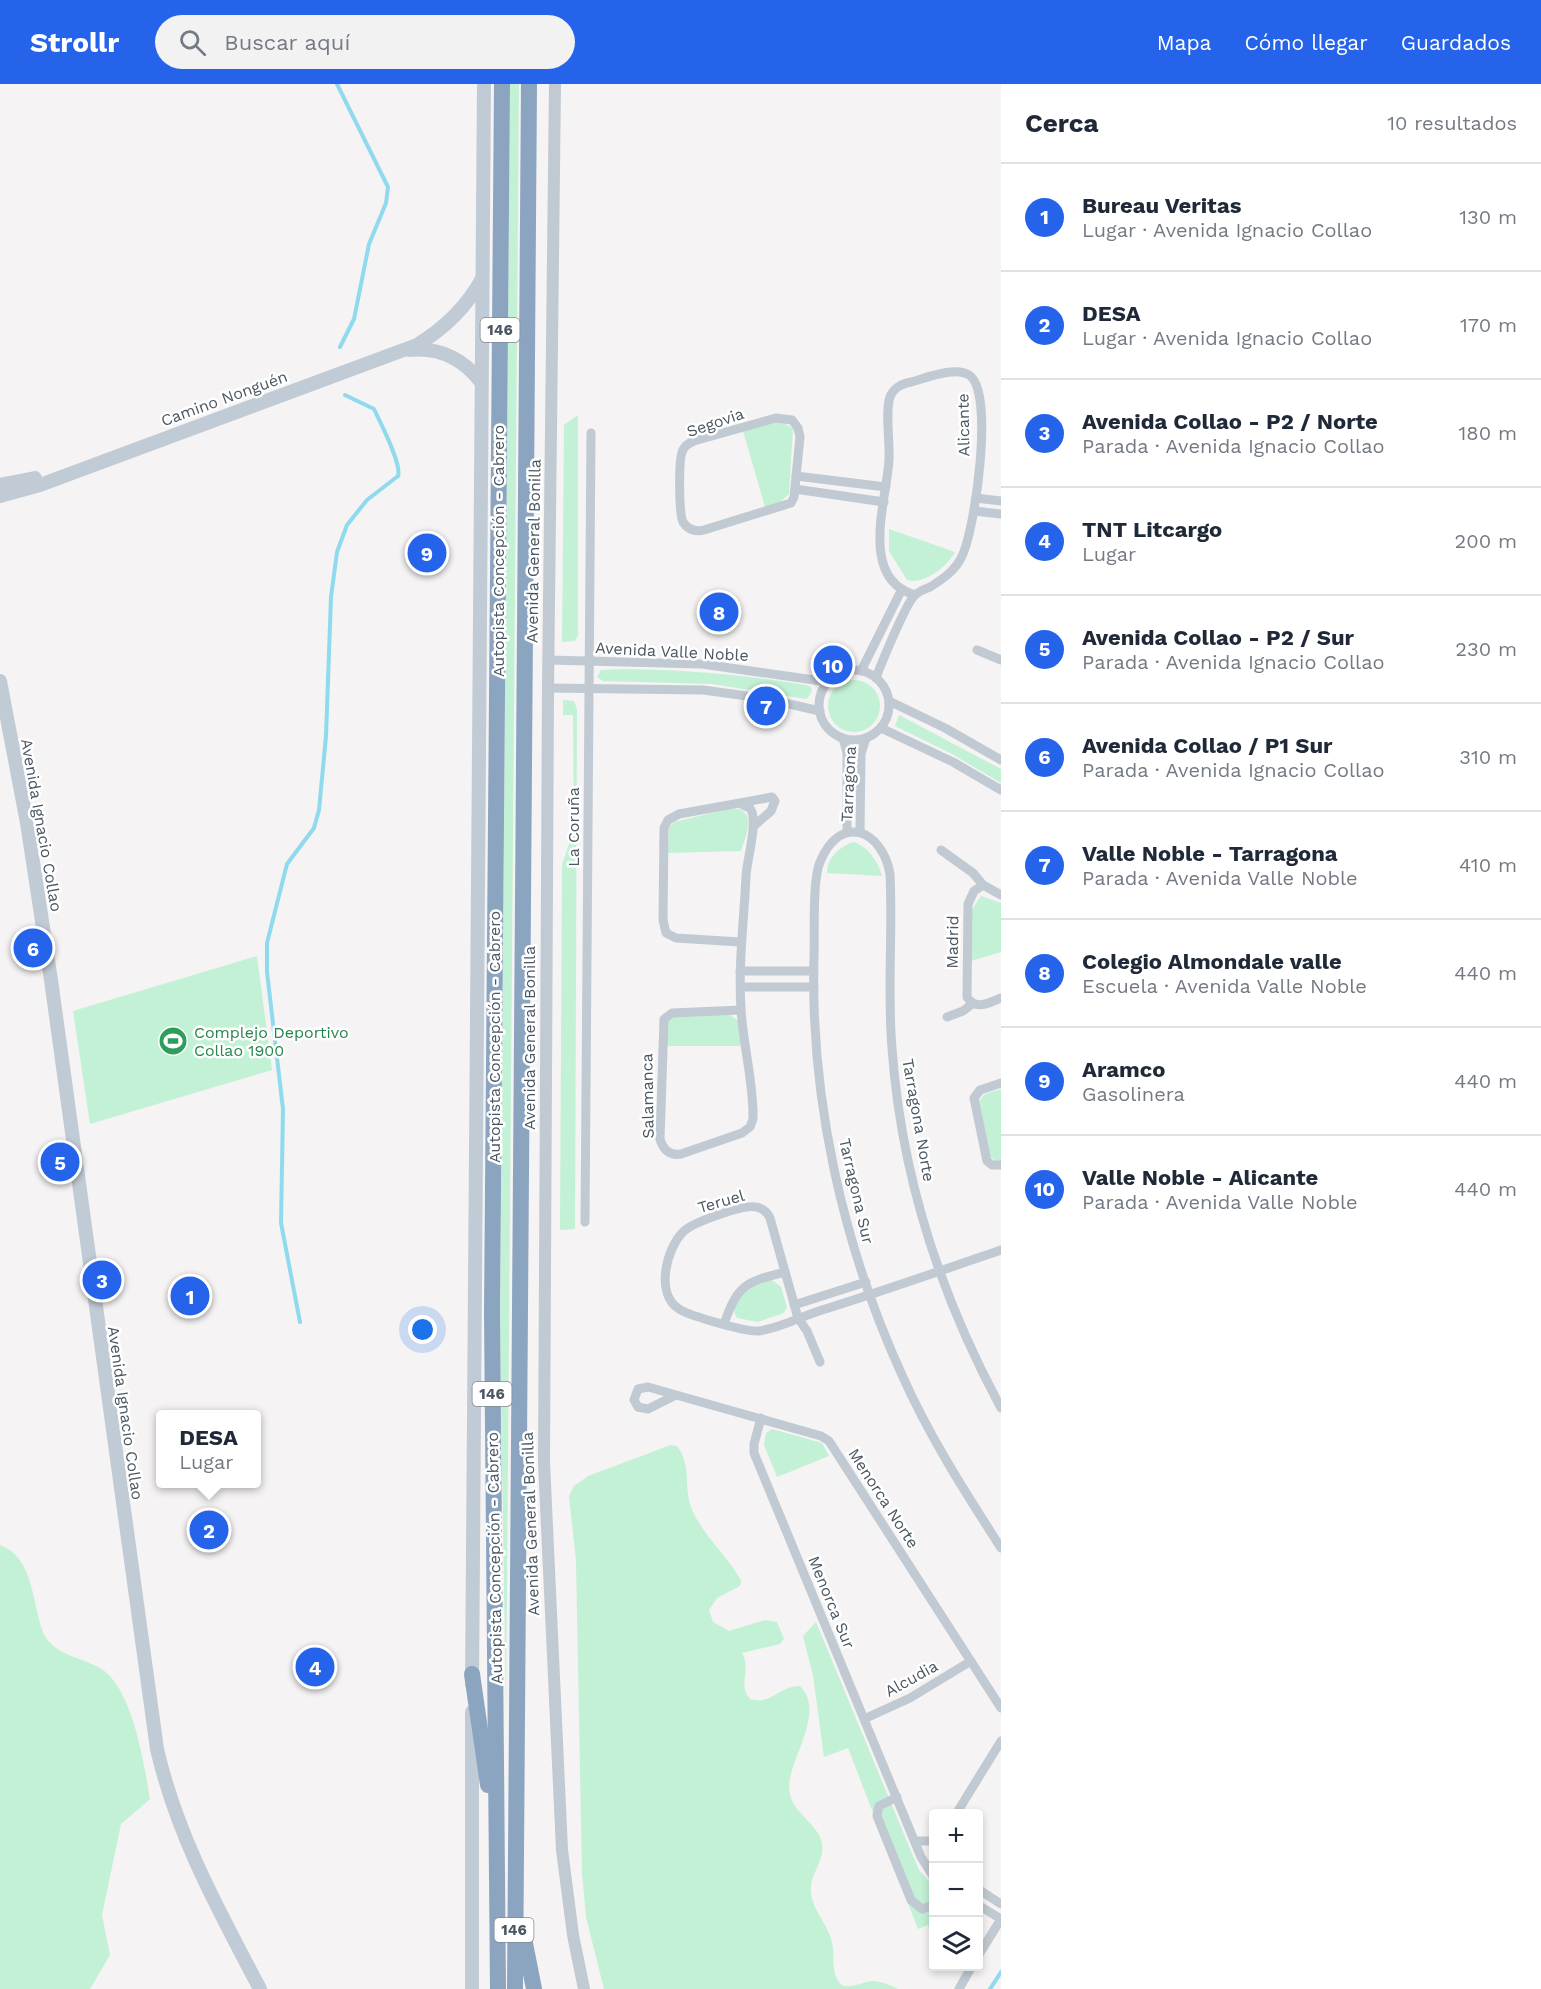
<!DOCTYPE html>
<html lang="es">
<meta charset="utf-8">
<style>
:root{--surface:#fff;--page:#f2f2f3;--text:#1f2937;--muted:#747a83;--line:#e0e1e3;--accent:#2563eb}
body{margin:0;font-family:"Work Sans",sans-serif;background:var(--page);color:var(--text)}
.controls{position:absolute;right:18px;bottom:18px;display:grid;overflow:hidden;border-radius:6px;box-shadow:0 3px 9px #0003}
.controls button{width:54px;height:54px;display:grid;place-items:center;padding:0;border:0;border-bottom:2px solid var(--line);background:var(--surface);color:var(--text);font:30px sans-serif}
.you{position:absolute;left:423px;top:1246px;width:21px;height:21px;margin:-15px;border:4px solid #fff;border-radius:50%;background:#1a73e8;box-shadow:0 0 0 9px #1a73e833}
.badge{display:grid;place-items:center;width:39px;height:39px;border-radius:50%;background:var(--accent);color:#fff;font-size:20px;font-weight:700}
.pin{position:absolute;translate:-50% -50%;border:3px solid #fff;box-shadow:0 2px 6px #0006}
.popup{position:absolute;left:156px;top:1326px;width:105px;height:78px;box-sizing:border-box;display:grid;place-content:center;border-radius:6px;background:var(--surface);filter:drop-shadow(0 2px 4px #0005);font-size:20px;white-space:nowrap;color:var(--muted)}
.popup b{font-size:22px;color:var(--text)}
.popup::after{content:'';position:absolute;left:50%;top:100%;margin-left:-12px;border:12px solid transparent;border-top-color:var(--surface)}
.list{margin:0;padding:0;list-style:none}
h2{display:flex;justify-content:space-between;align-items:center;height:78px;margin:0;padding:0 24px;font-size:26px}
h2 small{font-size:20px;font-weight:400;color:var(--muted)}
.list li{display:grid;grid-template-columns:39px 1fr auto;gap:18px;align-items:center;box-sizing:border-box;height:108px;padding:0 24px;border-top:2px solid var(--line)}
.list b{display:block;font-size:22px;white-space:nowrap}
.list p{margin:0;font-size:20px;white-space:nowrap;color:var(--muted)}
.list em{font-size:20px;font-style:normal;color:var(--muted)}
.icon{flex:none;width:33px;height:33px;fill:none;stroke:currentColor;stroke-width:2;stroke-linecap:round;stroke-linejoin:round}
.map{position:relative;flex:none;width:1001px;height:1905px;overflow:hidden}
header{display:flex;align-items:center;gap:36px;box-sizing:border-box;height:84px;padding:0 30px;background:var(--accent);color:#fff}
header strong{font-size:28px}
nav{display:flex;gap:33px;margin-inline-start:auto;font-size:21px}
.search{width:420px;height:54px;background:var(--page);display:flex;align-items:center;gap:15px;box-sizing:border-box;padding:0 21px;border-radius:33px;color:var(--muted);font-size:22px}
main{display:flex}
aside{flex:1;background:var(--surface)}
.map>svg:first-child{display:block}
.green{fill:#c3f1d5}
.lines{fill:none;stroke-linecap:round;stroke-linejoin:round}
.stream{stroke:#90daee;stroke-width:4}
.minor{stroke:#c1cad2;stroke-width:9}
.tertiary{stroke:#c1cad2;stroke-width:12}
.secondary{stroke:#c1cbd6;stroke-width:14}
.motorway{stroke:#8ba5c1;stroke-width:16}
.labels{text-anchor:middle;stroke-width:5;stroke-linejoin:round;paint-order:stroke}
.shield{fill:#fff;stroke:#808990;stroke-width:1.5}
.shield-label{font-size:15px;font-weight:bold;fill:#4a5661}
.street-label{font-size:16px;fill:#4a5661;stroke:#fff}
.leisure-label{font-size:16px;fill:#27864d;stroke:#fff;text-anchor:start}
</style>
<header>
<strong>Strollr</strong>
<div class="search"><svg class="icon" aria-label="search" viewBox="0 0 24 24"><circle cx="10" cy="10" r="6"/><path d="M15 15l6 6"/></svg>Buscar aquí</div>
<nav><a>Mapa</a><a>Cómo llegar</a><a>Guardados</a></nav>
</header>
<main>
<div class="map">
<svg width="1001" height="1905" viewBox="0 0 1001 1905">
<rect width="100%" height="100%" fill="#f5f3f3"/>
<!-- green -->
<g class="green">
<polygon points="510,0 519,0 506,1627 500,1253"/>
<polygon points="578,331 578,551 575,557 562,558 564,341"/>
<polygon points="777,338 783,338 793,345 789,410 780,418 765,423 743,347"/>
<path d="M889,445l66,23c-7,14 -31,33 -48,28l-18,-29z"/>
<path d="M627,585c61,1 119,6 179,16l5,2 1,4 -5,8 -95,-15 -109,-3 -6,-4 4,-7z"/>
<circle cx="854" cy="622" r="26"/>
<polygon points="563,616 574,617 577,625 575,1145 560,1146 562,781 574,745 573,631 563,631"/>
<polygon points="899,631 1001,685 1001,699 952,670 895,642"/>
<path d="M733,724c25,2 13,28 8,43l-73,2 1,-25 5,-6z"/>
<path d="M854,758c14,5 24,19 28,34l-55,-3c-1,-14 14,-28 27,-31z"/>
<polygon points="981,812 1001,819 1001,868 971,877 971,827"/>
<polygon points="257,872 272,986 90,1040 73,927"/>
<polygon points="729,930 738,937 741,962 665,962 667,937 673,932"/>
<polygon points="1001,1005 1001,1078 996,1078 990,1072 979,1017 985,1010"/>
<path d="M772,1196l9,7 6,20 -3,6 -26,9 -21,-4c-13,-21 21,-34 35,-38z"/>
<polygon points="772,1345 822,1359 829,1372 777,1393 764,1361 766,1349"/>
<path d="M671,1361l6,1c16,21 5,41 16,66 12,25 34,44 48,68l-1,6 -23,12 -8,12 4,12 16,9 36,-11 12,2 7,17 -4,5 -38,9c10,18 -5,32 8,46 20,7 31,-14 50,-13 26,26 -10,72 -11,100 0,28 30,36 33,58 3,18 -13,30 -11,48 1,18 17,32 21,50 3,12 -2,34 10,43 9,4 20,-3 30,-4 9,0 18,4 26,8h-294l-18,-72 -4,-43 -6,-313 -7,-65 5,-10 14,-10z"/>
<path d="M0,1461c34,12 32,59 43,87 10,26 47,25 65,42 26,26 36,89 42,125l-29,25 -19,91 8,40 -20,34h-90z"/>
<polygon points="816,1538 913,1772 919,1786 933,1802 933,1855 928,1841 918,1845 848,1664 824,1673 813,1591 803,1552"/>
</g>
<g class="lines">
<!-- stream -->
<g class="stream">
<polyline points="337,0 388,103 386,119 369,160 354,235 340,263"/>
<path d="M300,1238l-19,-99 2,-114 -16,-137v-29l20,-79 27,-36 5,-18 7,-74 5,-139 6,-45 10,-27 20,-25 31,-24c4,-12 -18,-54 -24,-67l-29,-14"/>
<polyline points="990,1905 1001,1888"/>
</g>
<!-- minor -->
<g class="minor">
<path d="M776,334l16,2 6,8 2,9 -6,60 -3,6 -87,27c-8,2 -16,0 -21,-8 -4,-8 -5,-64 0,-72 2,-5 6,-7 11,-9z"/>
<polyline points="796,392 886,403"/>
<polyline points="795,405 884,418"/>
<polyline points="976,414 1001,417"/>
<polyline points="974,427 1001,430"/>
<polyline points="977,566 1001,576"/>
<polyline points="548,576 702,580 828,598"/>
<circle cx="854" cy="621" r="35"/>
<polyline points="861,587 902,505"/>
<path d="M876,594c5,-14 29,-72 38,-82 3,-4 11,-7 16,-9 13,-8 26,-17 32,-31 13,-26 33,-165 7,-181 -14,-9 -43,3 -58,7 -9,2 -17,5 -21,15 -5,13 0,47 -1,63 -2,39 -31,119 26,135"/>
<polyline points="548,604 703,606 762,614 820,627"/>
<polyline points="889,617 945,644 1001,676"/>
<polyline points="881,644 953,678 1001,706"/>
<polyline points="843,654 847,669 847,748"/>
<polyline points="860,748 861,670 866,654"/>
<polyline points="941,766 973,789 983,801 1001,811"/>
<path d="M983,801l-9,6 -6,13 -1,93c9,14 21,6 34,1"/>
<polyline points="740,858 676,854 666,849 663,836 664,744 668,736 679,730 772,713 775,717 771,727 755,741"/>
<polyline points="740,887 814,887"/>
<polyline points="741,903 814,903"/>
<path d="M741,926l-69,3 -8,6 -4,120c3,11 10,17 21,15l61,-21 8,-6 3,-8c1,-36 -10,-73 -12,-110 -3,-45 3,-88 5,-133 1,-18 13,-55 4,-68l-7,-3"/>
<polyline points="947,933 963,927 972,920"/>
<polyline points="1001,999 980,1006 974,1014 987,1077 992,1081 1001,1081"/>
<polyline points="585,1138 591,349"/>
<polyline points="794,1221 866,1198"/>
<path d="M724,1240c14,-40 22,-42 61,-52"/>
<path d="M820,1278l-13,-31 -9,-13 -28,-100c-3,-6 -7,-10 -14,-11 -12,-3 -62,15 -72,24 -18,17 -29,63 -5,78 11,7 67,23 79,22 20,-2 42,-14 61,-20 61,-19 121,-40 182,-61"/>
<polyline points="674,1312 648,1325 638,1323 634,1316 638,1305 648,1303 821,1352 829,1357 1001,1624"/>
<path d="M1001,1324c-60,-111 -100,-233 -109,-360 -5,-58 1,-116 -2,-174 -8,-45 -50,-61 -70,-12 -8,19 -5,71 -6,95 -4,142 29,289 88,418 27,61 63,117 99,173"/>
<polyline points="761,1334 754,1360 754,1369 921,1773 933,1792"/>
<polyline points="864,1635 910,1614 971,1577"/>
<polyline points="897,1713 879,1722 877,1732 911,1816 922,1825 933,1821"/>
<polyline points="956,1730 1001,1657"/>
<polyline points="915,1757 933,1757"/>
<polyline points="978,1805 1001,1820"/>
<polyline points="978,1821 1001,1835"/>
<polyline points="978,1872 1001,1835"/>
<polyline points="959,1905 972,1882"/>
</g>
<!-- tertiary -->
<polyline class="tertiary" points="555,0 548,604 544,1378 562,1766 573,1851 584,1905"/>
<!-- secondary -->
<g class="secondary">
<path d="M410,266c30,-3 53,9 71,32"/>
<polyline points="0,401 35,394"/>
<path d="M0,412l40,-11 377,-140c28,-17 49,-37 65,-66"/>
<path d="M0,597l27,142 24,157 106,769c20,87 62,162 103,240"/>
<polyline points="472,1600 484,0"/>
<polyline points="472,1628 472,1905"/>
</g>
<!-- motorway -->
<g class="motorway">
<polyline points="472,1590 488,1701"/>
<polyline points="522,1844 534,1905"/>
<polyline points="498,1905 492,1229 502,0"/>
<polyline points="515,1905 529,0"/>
</g>
</g>
<!-- icons -->
<defs>
<g id="stadium-disc" transform="scale(1.5)"><circle r="9.5" fill="#2e9e5b" stroke="#fff"/><path d="M0-5a6.5 5 0 1 0 0 10a6.5 5 0 1 0 0-10ZM-3.5-1.8h7v3.6h-7Z" fill="#fff"/></g>
</defs>
<g fill-rule="evenodd">
<use href="#stadium-disc" x="173" y="957"/>
</g>
<g class="labels">
<!-- shield labels -->
<g class="shield">
<rect x="480.5" y="234" width="39" height="24" rx="4.5"/>
<rect x="472.5" y="1298" width="39" height="24" rx="4.5"/>
<rect x="494.5" y="1834" width="39" height="24" rx="4.5"/>
</g>
<g class="shield-label">
<text x="500" y="251">146</text>
<text x="492" y="1315">146</text>
<text x="514" y="1851">146</text>
</g>
<!-- street labels -->
<g class="street-label">
<text transform="translate(224 314) rotate(-20)" y="6">Camino Nonguén</text>
<text transform="translate(715 338) rotate(-19)" y="6">Segovia</text>
<text transform="translate(963 341) rotate(-91)" y="6">Alicante</text>
<text transform="translate(498 467) rotate(-90)" y="6">Autopista Concepción - Cabrero</text>
<text transform="translate(533 467) rotate(-89)" y="6">Avenida General Bonilla</text>
<text transform="translate(672 567) rotate(3)" y="6">Avenida Valle Noble</text>
<text transform="translate(848 700) rotate(-87)" y="6">Tarragona</text>
<text transform="translate(42 741) rotate(80)" y="6">Avenida Ignacio Collao</text>
<text transform="translate(573 743) rotate(-90)" y="6">La Coruña</text>
<text transform="translate(952 858) rotate(-89)" y="6">Madrid</text>
<text transform="translate(494 953) rotate(-90)" y="6">Autopista Concepción - Cabrero</text>
<text transform="translate(529 954) rotate(-90)" y="6">Avenida General Bonilla</text>
<text transform="translate(647 1012) rotate(-91)" y="6">Salamanca</text>
<text transform="translate(919 1036) rotate(80)" y="6">Tarragona Norte</text>
<text transform="translate(857 1107) rotate(77)" y="6">Tarragona Sur</text>
<text transform="translate(721 1117) rotate(-16)" y="6">Teruel</text>
<text transform="translate(126 1329) rotate(82)" y="6">Avenida Ignacio Collao</text>
<text transform="translate(884 1414) rotate(57)" y="6">Menorca Norte</text>
<text transform="translate(530 1440) rotate(-92)" y="6">Avenida General Bonilla</text>
<text transform="translate(494 1474) rotate(-91)" y="6">Autopista Concepción - Cabrero</text>
<text transform="translate(832 1518) rotate(68)" y="6">Menorca Sur</text>
<text transform="translate(911 1594) rotate(-29)" y="6">Alcudia</text>
</g>
<!-- leisure labels -->
<g class="leisure-label">
<text x="194" y="954">Complejo Deportivo<tspan x="194" dy="18">Collao 1900</tspan></text>
</g>
</g>
</svg>
<div class="controls">
<button>+</button>
<button>−</button>
<button><svg class="icon" aria-label="layers" viewBox="0 0 24 24"><path d="M12 4l9 5-9 5-9-5zM3 14l9 5 9-5"/></svg></button>
</div>
<div class="you"></div>
<div class="pin badge" style="left:190px;top:1212px">1</div>
<div class="pin badge" style="left:209px;top:1446px">2</div>
<div class="popup"><b>DESA</b>Lugar</div>
<div class="pin badge" style="left:102px;top:1196px">3</div>
<div class="pin badge" style="left:315px;top:1583px">4</div>
<div class="pin badge" style="left:60px;top:1078px">5</div>
<div class="pin badge" style="left:33px;top:864px">6</div>
<div class="pin badge" style="left:766px;top:622px">7</div>
<div class="pin badge" style="left:719px;top:528px">8</div>
<div class="pin badge" style="left:427px;top:469px">9</div>
<div class="pin badge" style="left:833px;top:581px">10</div>
</div>
<aside>
<h2>Cerca<small>10 resultados</small></h2>
<ul class="list">
<li><span class="badge">1</span><div><b>Bureau Veritas</b><p>Lugar · Avenida Ignacio Collao</p></div><em>130 m</em></li>
<li><span class="badge">2</span><div><b>DESA</b><p>Lugar · Avenida Ignacio Collao</p></div><em>170 m</em></li>
<li><span class="badge">3</span><div><b>Avenida Collao - P2 / Norte</b><p>Parada · Avenida Ignacio Collao</p></div><em>180 m</em></li>
<li><span class="badge">4</span><div><b>TNT Litcargo</b><p>Lugar</p></div><em>200 m</em></li>
<li><span class="badge">5</span><div><b>Avenida Collao - P2 / Sur</b><p>Parada · Avenida Ignacio Collao</p></div><em>230 m</em></li>
<li><span class="badge">6</span><div><b>Avenida Collao / P1 Sur</b><p>Parada · Avenida Ignacio Collao</p></div><em>310 m</em></li>
<li><span class="badge">7</span><div><b>Valle Noble - Tarragona</b><p>Parada · Avenida Valle Noble</p></div><em>410 m</em></li>
<li><span class="badge">8</span><div><b>Colegio Almondale valle</b><p>Escuela · Avenida Valle Noble</p></div><em>440 m</em></li>
<li><span class="badge">9</span><div><b>Aramco</b><p>Gasolinera</p></div><em>440 m</em></li>
<li><span class="badge">10</span><div><b>Valle Noble - Alicante</b><p>Parada · Avenida Valle Noble</p></div><em>440 m</em></li>
</ul>
</aside>
</main>
